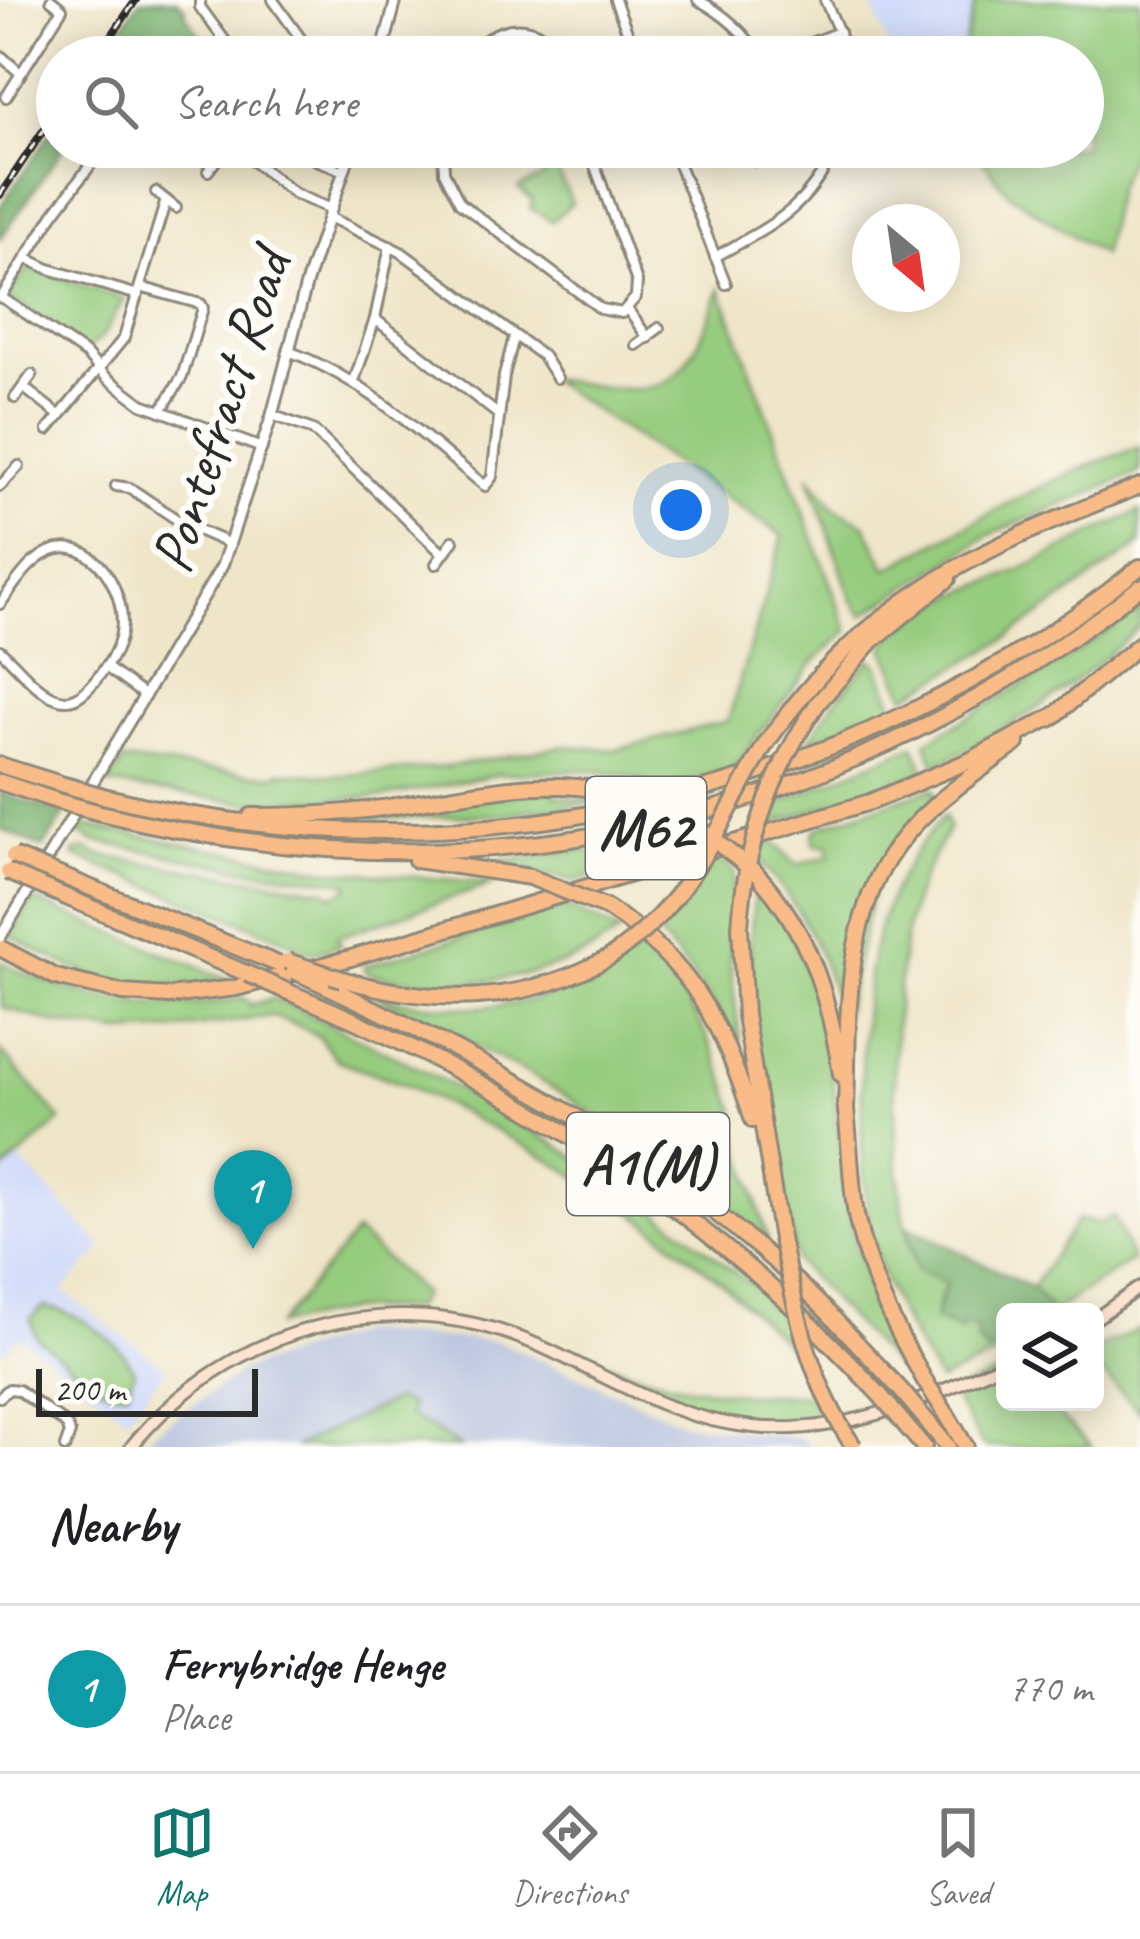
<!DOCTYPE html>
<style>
:root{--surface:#fff;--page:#f6f6f6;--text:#202124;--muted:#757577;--line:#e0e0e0;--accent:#0f766e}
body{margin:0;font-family:Caveat,sans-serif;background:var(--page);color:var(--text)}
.controls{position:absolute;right:36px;bottom:36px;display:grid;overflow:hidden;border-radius:18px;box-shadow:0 6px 30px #0003}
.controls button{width:108px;height:108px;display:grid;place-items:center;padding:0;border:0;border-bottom:3px solid var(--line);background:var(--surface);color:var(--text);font:60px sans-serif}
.compass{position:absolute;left:852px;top:204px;width:108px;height:108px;border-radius:50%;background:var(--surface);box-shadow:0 6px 30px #0003;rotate:151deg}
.scale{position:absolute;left:36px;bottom:30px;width:222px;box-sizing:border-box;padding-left:12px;border:6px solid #2b2b2b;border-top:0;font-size:33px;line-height:42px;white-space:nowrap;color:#2b2b2b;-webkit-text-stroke:9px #fdfcf7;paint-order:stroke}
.you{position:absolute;left:681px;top:510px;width:42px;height:42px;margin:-30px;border:9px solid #fff;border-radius:50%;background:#1a73e8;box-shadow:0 0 0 18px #1a73e833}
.badge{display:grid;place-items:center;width:78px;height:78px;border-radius:50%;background:var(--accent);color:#fff;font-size:39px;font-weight:700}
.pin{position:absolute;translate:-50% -99px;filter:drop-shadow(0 3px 6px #0008)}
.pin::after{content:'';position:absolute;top:63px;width:42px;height:36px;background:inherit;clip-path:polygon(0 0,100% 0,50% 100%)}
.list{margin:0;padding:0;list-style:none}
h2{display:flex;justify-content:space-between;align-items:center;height:156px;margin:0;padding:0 48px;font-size:51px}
h2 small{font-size:39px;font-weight:400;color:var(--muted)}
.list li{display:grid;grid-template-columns:78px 1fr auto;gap:36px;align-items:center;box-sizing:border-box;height:168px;padding:0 48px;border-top:3px solid var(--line)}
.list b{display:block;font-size:45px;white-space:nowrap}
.list p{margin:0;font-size:39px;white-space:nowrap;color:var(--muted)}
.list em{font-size:39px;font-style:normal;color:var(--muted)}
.icon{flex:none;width:66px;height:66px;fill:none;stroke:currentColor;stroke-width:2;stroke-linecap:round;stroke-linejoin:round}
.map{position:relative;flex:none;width:1140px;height:1447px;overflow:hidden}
.search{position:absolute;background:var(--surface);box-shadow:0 6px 30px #0003;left:36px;right:36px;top:36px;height:132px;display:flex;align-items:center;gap:30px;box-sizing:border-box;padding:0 42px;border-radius:66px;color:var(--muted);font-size:45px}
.sheet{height:324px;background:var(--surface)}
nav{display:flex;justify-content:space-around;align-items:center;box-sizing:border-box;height:168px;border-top:3px solid var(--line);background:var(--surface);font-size:33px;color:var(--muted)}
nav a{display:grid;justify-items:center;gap:6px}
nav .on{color:var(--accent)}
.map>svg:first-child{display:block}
.built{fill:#d0daf9}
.industrial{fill:#bac4de}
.green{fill:#96cc7e;stroke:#607c54;stroke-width:3}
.forest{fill:#78b06d;stroke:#526e4c;stroke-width:3}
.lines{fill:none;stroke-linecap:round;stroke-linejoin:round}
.minor-casing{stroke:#8d887a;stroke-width:14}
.tertiary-casing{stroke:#8d887a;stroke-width:15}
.secondary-casing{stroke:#8d887a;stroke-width:16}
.motorway-casing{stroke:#8d887a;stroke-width:20}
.minor{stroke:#fff;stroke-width:8}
.tertiary{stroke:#fff;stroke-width:9}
.secondary{stroke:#fde4d0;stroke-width:10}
.motorway{stroke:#f9bc89;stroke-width:14}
.rail-casing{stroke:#2b2b2b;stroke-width:8}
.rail{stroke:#fdfcf7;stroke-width:3;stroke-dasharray:9;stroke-linecap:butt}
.motorway-bridge-casing{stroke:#8d887a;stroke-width:20;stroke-linecap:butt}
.motorway-bridge{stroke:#f9bc89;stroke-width:14}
.labels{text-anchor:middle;stroke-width:12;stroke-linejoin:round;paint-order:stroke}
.shield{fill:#fdfcf7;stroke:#6a6a68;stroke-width:3}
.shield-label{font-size:57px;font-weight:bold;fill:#2b2b2b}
.street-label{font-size:60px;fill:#2b2b2b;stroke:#fdfcf7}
</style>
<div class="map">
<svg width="1140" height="1447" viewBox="0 0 1140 1447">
<rect width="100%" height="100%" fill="#fdfcf7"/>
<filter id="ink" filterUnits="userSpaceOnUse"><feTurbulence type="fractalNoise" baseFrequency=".00833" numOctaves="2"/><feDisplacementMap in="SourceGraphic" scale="24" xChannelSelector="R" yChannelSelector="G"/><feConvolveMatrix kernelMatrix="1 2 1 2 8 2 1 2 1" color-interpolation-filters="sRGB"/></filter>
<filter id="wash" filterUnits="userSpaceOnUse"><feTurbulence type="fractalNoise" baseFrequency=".004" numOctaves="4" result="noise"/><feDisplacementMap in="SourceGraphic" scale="48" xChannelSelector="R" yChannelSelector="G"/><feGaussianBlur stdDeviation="2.7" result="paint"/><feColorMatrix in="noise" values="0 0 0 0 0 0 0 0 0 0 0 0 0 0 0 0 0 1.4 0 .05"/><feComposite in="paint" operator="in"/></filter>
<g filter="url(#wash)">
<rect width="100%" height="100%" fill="#efe5c8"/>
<!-- built -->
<g class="built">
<polygon points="869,0 976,0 961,57 894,57"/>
<polygon points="18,1158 103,1247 62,1291 166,1368 128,1418 19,1337 0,1354 0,1174"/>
</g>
<!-- industrial -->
<polygon class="industrial" points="359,1332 497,1341 684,1423 804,1439 808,1447 143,1447 153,1433 245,1369"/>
<!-- green -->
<g class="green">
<polygon points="976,0 1140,0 1140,135 1116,188 1102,255 1008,193 973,147 1083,147 1083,57 961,57"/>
<polygon points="547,150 572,203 552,221 530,208 533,201 518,188 544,177 537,155"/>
<polygon points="29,267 124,299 103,335 87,351 7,296"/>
<path d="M720,288l128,343 -35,32 -82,108 -71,17 -28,-12 -47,-6 -85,4 -117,23 -134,6 -142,-19 17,-23 149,15 7,-4 55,4 111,-9 119,-21 51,4 112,-29 55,-185 -235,-157c113,17 132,26 172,-91z"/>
<path d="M1140,448v24l-151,63 -126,80 -11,-14 -43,-126 25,33 31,16 22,45c82,-43 164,-95 253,-121z"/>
<path d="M1140,511v33l-4,3 -130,92 -100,57 -22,-49c38,-50 102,-59 155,-86 33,-17 66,-34 101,-50z"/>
<path d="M1140,609v17c-61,58 -128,104 -205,139l-9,-23 153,-91z"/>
<polygon points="870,659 878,665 895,707 808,742 832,705"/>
<polygon points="914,745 925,772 770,825 777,804"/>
<path d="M933,788l4,10 -61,78 -33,146c-22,-67 -33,-106 -83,-160l3,-18 10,-2 24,23 33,-9 -2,-11h-13l-2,-10 5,-8z"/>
<polygon points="554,790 555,796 600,802 497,815 373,819 372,815 475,798"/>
<path d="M944,816l5,12c-12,24 -29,49 -36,75 -25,86 -26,284 4,368l29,11 -9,25 40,23 9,21 19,-4v4l-66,30c-26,-42 -51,-82 -64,-131 -13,-53 -14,-107 -13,-163 1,-105 7,-190 82,-271z"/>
<polygon points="81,825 327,870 495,883 337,937 341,945 311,953 277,936 74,856 74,852 84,849 100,856 326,890 332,896 349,888 348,882 241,869 92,841 80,833"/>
<polygon points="676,831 699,843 576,881 504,866 499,861 613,847"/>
<path d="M713,860h7l14,11 -4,90 14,113c-19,-53 -44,-96 -84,-137l1,-7z"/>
<path d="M755,889c12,4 17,15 25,25 62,94 50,208 72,314 10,49 31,95 55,138l-8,5 -103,-110 -42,-238 -4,-82z"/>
<path d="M33,900l196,80c-91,16 -139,2 -218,-44z"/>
<path d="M565,906l55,26c-62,50 -179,63 -254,40l-2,-6z"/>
<path d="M641,948c51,49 77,103 97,171l-5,3 35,118 -92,-73 -84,-55 -61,-37 -158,-81c94,26 191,15 268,-46z"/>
<path d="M0,962c80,39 156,52 244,36l7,7 22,-7c156,72 311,150 444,260 20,17 46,33 63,53 9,11 12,30 17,43l-79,-75 -81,-64 -83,-53 -93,-50 -50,-25 -74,-27 -19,-24 -19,-10 -28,-10 -96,14 -54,3 -67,-10 -52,-16z"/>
<polygon points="0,1050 61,1120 0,1174"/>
<polygon points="1113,1216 1132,1260 1052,1312 1032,1288 1077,1220 1100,1223"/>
<polygon points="356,1232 423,1294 414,1308 349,1310 278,1325"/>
<path d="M43,1307c31,2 80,36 91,64l-6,20c-23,10 -72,-38 -92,-54l-5,-19z"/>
<polygon points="1140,1329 1140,1412 1095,1366 1095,1349"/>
<path d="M587,1355c73,31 141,43 221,39l15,26c-104,2 -151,-17 -243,-61z"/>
<polygon points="1005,1370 1005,1402 1053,1402 1057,1413 1092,1447 984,1447 951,1394"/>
<polygon points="395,1400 411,1406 408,1415 460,1447 294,1447"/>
</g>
<!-- forest -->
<g class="forest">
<polygon points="140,0 176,0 186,8 185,14 203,40 183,57 102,57"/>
<polygon points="57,123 57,147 64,147 0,239 0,207"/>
<polygon points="0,793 65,814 43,848 0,829"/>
<polygon points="906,1225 1032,1288 1052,1312 1005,1312 1005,1347 986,1351 977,1341 977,1330 961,1323 962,1332 935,1319 946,1283 917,1271"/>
</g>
</g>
<g filter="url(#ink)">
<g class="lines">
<!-- minor casing -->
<g class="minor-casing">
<g id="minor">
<polyline points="200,0 200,7 237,57"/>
<polyline points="273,0 314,57"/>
<polyline points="615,0 637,57"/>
<path d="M698,0c26,14 46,31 62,57"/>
<polyline points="825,0 839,32 844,57"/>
<polyline points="0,55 20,73"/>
<path d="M473,57c13,-27 45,-36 70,-21l11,21"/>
<polyline points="774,57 839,32"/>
<polyline points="6,97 62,9 51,0"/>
<polyline points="96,147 116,162"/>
<polyline points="235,147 295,194 331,209"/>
<polyline points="303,147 314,159 344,171"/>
<polyline points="443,147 444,172 460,203 601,309 622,313 636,297 637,282 588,147"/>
<polyline points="672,147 726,284"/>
<polyline points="501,152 511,151 518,160"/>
<polyline points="755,161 760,147"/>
<polyline points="208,171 226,147"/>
<polyline points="156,192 176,208"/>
<polyline points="329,217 401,252 543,356 557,378"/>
<path d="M715,257c62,-35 89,-45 122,-110"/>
<polyline points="26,258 49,269 138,295"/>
<polyline points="140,287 201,304 203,308 182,377 161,411"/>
<polyline points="1,297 86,354 106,377 142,404 262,448"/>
<polyline points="1,298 53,215 101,151"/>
<polyline points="628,310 648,338"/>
<polyline points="375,319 499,415"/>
<polyline points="636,345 659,328"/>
<path d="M288,351c76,27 135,85 197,135l7,-9 12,-101 10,-39"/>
<polyline points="354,381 375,319 390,246"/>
<polyline points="23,387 60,416"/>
<polyline points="15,398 32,375"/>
<polyline points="272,415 313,430 443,554"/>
<polyline points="48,430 124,338 166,200"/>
<polyline points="0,486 19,466"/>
<polyline points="116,486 130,488 182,523 230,544"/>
<polyline points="436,564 453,541"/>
<path d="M0,604c11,-14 21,-32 35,-43 48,-41 94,26 86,72 -3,19 -14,33 -26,48 -10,12 -22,24 -39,17 -20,-7 -40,-34 -56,-48"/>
<polyline points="106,667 145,696"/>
<polyline points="0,1397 9,1389 18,1390 66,1424 70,1433 65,1447"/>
</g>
</g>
<!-- tertiary casing -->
<g class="tertiary-casing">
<g id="tertiary">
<polyline points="381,57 396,0"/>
<polyline points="87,792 222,566 272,415 307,281 352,147"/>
<polyline points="0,938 78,807"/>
</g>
</g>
<!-- secondary casing -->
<g class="secondary-casing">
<g id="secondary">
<polyline points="1095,1319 1140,1287"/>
<path d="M131,1447c96,-119 259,-165 402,-104 74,32 136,76 220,84 92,9 170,-27 252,-64"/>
</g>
</g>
<!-- motorway casing -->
<g class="motorway-casing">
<g id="motorway">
<polyline points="818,703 873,640 948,579"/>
<polyline points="1050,719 1140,644"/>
<path d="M765,745c101,-147 215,-197 375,-259"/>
<polyline points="0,765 64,785"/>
<polyline points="0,782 57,801"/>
<path d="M107,797c359,89 746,1 1033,-230"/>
<path d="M97,812c376,95 739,16 1043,-225"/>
<path d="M251,816c50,0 102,-3 151,-11 81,-13 141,-30 223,-10"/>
<polyline points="416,860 530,877"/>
<path d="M756,873c54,59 73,124 85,201"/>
<polyline points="79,883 278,964"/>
<polyline points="71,899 248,974"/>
<path d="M607,908c87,55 115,117 146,212"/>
<polyline points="740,927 745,1015 780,1233"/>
<polyline points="0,948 56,977 123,993 169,996 236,988 351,958 870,802 969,761 1057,714"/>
<path d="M342,979c94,27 181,26 268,-22"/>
<path d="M322,984c153,71 307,153 436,263 51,43 96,93 142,142"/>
<path d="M291,993c231,96 419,217 589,402"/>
<path d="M845,1102c5,37 5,76 11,113 12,61 39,113 69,166"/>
<path d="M846,1111c3,-82 -4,-179 42,-252 31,-50 83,-82 129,-116"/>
<polyline points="947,1415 966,1447"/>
<polyline points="927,1421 948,1447"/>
<polyline points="907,1427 924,1447"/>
</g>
</g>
<!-- minor -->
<use href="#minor" class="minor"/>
<!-- tertiary -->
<use href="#tertiary" class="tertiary"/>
<!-- secondary -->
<use href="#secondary" class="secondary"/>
<!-- motorway -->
<use href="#motorway" class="motorway"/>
<!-- rail casing -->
<g class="rail-casing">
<g id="rail">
<polyline points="97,57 136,0"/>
<polyline points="0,195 57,110"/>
</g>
</g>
<!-- rail -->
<use href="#rail" class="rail"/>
<!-- motorway-bridge casing -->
<g class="motorway-bridge-casing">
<g id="motorway-bridge">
<polyline points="64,785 107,797"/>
<polyline points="625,795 696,826 756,873"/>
<polyline points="57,801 97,812"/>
<polyline points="13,856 79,883"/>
<polyline points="8,872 71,899"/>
<polyline points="530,877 607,908"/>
<path d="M740,927c5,-83 31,-156 78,-224"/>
<path d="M610,957c84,-56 106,-130 155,-212"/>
<polyline points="287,961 342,979"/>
<polyline points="294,971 322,984"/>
<polyline points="248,974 291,993"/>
<path d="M780,1233c15,76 29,148 74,214"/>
<polyline points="925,1381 947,1415"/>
<polyline points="900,1389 927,1421"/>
<polyline points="880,1395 907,1427"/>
</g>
</g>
<!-- motorway-bridge -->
<use href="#motorway-bridge" class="motorway-bridge"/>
</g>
</g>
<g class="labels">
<!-- shield labels -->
<g class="shield">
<rect x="586" y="777" width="120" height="102" rx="9"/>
<rect x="567" y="1113" width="162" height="102" rx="9"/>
</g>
<g class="shield-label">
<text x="646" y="848">M62</text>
<text x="648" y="1184">A1(M)</text>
</g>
<!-- street labels -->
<g class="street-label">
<text transform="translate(219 411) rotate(-72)" y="21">Pontefract Road</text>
</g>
</g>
</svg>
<div class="controls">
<button><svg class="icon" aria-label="layers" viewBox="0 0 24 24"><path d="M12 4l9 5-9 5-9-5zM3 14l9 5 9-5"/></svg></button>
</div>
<svg class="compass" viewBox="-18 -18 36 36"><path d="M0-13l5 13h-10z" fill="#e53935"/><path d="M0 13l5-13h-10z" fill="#757577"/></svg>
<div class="scale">200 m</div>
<div class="you"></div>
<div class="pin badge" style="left:253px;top:1249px;background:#0f9aa8">1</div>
<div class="search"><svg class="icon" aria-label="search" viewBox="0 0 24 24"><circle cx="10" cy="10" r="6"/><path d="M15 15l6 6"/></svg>Search here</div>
</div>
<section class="sheet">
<h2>Nearby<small></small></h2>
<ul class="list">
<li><span class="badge" style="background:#0f9aa8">1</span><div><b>Ferrybridge Henge</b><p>Place</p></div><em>770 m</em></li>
</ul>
</section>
<nav>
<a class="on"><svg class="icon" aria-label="map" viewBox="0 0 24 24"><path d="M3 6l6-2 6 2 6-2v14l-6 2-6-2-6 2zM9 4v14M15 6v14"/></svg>Map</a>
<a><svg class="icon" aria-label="directions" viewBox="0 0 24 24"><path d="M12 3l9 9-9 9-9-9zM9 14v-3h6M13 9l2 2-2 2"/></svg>Directions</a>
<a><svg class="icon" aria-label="saved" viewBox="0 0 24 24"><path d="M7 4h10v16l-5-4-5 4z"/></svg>Saved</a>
</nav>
